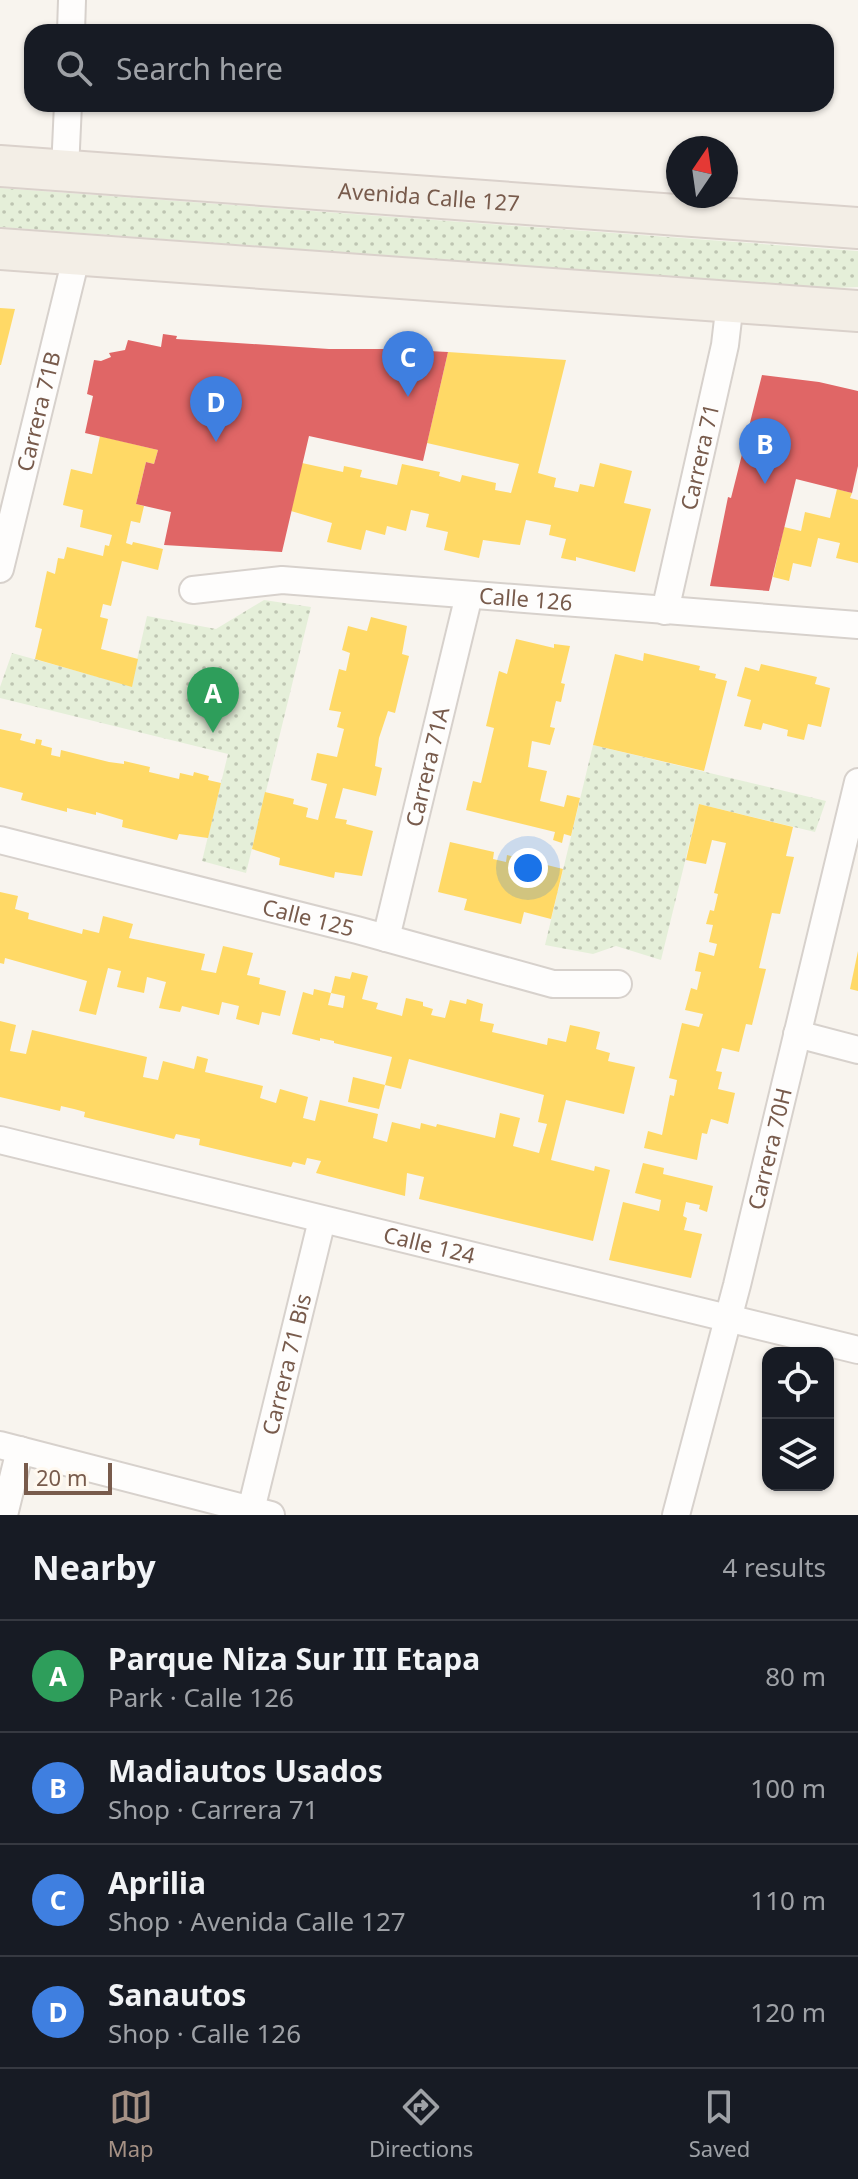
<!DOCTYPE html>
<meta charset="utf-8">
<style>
:root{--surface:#171b24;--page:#20242c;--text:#f1f3f6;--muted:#9ea1a6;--line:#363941;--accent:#a59185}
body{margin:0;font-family:"Noto Sans",sans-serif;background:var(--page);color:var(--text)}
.controls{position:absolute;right:24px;bottom:24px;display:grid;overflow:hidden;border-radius:16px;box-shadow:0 2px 6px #0004}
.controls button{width:72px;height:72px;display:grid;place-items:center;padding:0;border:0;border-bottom:2px solid var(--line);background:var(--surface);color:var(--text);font:40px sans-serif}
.compass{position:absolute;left:666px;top:136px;width:72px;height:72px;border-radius:50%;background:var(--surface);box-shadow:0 2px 6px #0004;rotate:13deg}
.scale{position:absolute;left:24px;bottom:20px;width:88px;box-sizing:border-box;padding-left:8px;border:4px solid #785b4c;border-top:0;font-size:22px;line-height:28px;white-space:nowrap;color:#785b4c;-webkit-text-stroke:6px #fff9f0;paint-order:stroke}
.you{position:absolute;left:528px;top:868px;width:28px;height:28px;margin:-20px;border:6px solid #fff;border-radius:50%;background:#1a73e8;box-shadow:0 0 0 12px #1a73e833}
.badge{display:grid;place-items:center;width:52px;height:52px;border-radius:50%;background:var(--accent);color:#fff;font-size:26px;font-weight:700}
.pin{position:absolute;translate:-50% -66px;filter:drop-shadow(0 2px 4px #0008)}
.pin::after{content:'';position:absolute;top:42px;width:28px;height:24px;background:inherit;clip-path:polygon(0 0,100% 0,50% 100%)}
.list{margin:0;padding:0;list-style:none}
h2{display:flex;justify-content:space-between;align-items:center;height:104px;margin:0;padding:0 32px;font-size:34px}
h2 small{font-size:26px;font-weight:400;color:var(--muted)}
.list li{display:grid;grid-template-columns:52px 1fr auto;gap:24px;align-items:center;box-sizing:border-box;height:112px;padding:0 32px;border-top:2px solid var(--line)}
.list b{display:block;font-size:30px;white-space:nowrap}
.list p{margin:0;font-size:26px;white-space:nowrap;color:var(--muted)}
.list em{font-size:26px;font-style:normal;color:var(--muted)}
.icon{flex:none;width:44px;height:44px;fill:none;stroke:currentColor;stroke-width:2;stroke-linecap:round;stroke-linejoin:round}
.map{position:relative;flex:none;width:858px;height:1515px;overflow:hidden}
.search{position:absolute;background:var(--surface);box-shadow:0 2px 6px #0004;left:24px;right:24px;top:24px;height:88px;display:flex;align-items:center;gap:20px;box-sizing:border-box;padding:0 28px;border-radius:24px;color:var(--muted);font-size:30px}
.sheet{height:552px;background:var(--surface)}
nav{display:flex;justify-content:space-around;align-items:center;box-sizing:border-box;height:112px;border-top:2px solid var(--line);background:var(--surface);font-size:22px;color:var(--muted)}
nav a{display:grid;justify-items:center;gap:4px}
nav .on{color:var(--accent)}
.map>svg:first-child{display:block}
.green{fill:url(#green-dots)}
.homes{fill:#ffd966}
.shops{fill:#e06666}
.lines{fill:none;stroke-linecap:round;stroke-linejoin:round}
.street-casing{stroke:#d7d1cc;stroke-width:30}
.primary-casing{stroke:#dad1cb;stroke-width:44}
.street{stroke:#fefdfc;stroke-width:26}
.primary{stroke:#f3eee6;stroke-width:40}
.labels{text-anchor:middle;stroke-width:8;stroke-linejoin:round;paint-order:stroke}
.street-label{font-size:22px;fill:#785b4c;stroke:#fff9f0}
</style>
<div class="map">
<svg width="858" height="1515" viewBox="0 0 858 1515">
<defs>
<pattern id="green-dots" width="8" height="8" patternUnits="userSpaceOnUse" patternTransform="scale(2)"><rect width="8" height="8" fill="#e5efd9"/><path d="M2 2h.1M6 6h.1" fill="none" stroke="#bec5b2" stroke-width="1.8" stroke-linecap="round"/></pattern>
</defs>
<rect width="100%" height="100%" fill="#f8f4ee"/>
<!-- green -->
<g class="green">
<polygon points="0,188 858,251 858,287 812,289 666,276 0,227"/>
<polygon points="264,600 311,607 246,873 202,861 228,754 0,698 0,687 12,653 131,686 147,616 216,629"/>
<polygon points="593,745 826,801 815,832 699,804 661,960 616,946 593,954 545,945"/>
</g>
<!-- homes -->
<g class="homes">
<polygon points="0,308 15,309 1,365 0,365"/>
<polygon points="448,352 566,360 538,473 556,478 554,487 578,492 580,484 594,487 600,463 632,471 624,503 651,509 635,572 576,557 576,561 561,558 566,539 549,535 551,525 526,520 520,545 483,540 479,558 444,550 448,532 426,527 429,514 411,510 406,531 387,526 385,535 366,530 361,550 327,542 332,523 291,511 302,463 343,472 344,466 362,470 360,477 397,485 402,464 440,472 439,476 460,482 462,475 496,483 495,490 511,493 519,464 427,443"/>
<polygon points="100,436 158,450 154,464 146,462 136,504 144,506 140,523 131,521 126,543 132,545 133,542 163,549 158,570 122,561 111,606 103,604 100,617 108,619 101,649 138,659 132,687 35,659 42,629 35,627 47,571 55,574 58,558 64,559 67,547 103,556 105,545 109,546 112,535 80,527 83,510 63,505 71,469 92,474"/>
<polygon points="837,489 852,493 850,498 858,500 858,563 836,558 840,543 818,538 811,567 793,563 789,581 773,577 784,527 801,531 805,512 830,518"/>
<polygon points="371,617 407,626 402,654 409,656 395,713 388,711 379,738 375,766 382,768 376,796 343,788 335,818 347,820 346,824 373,831 362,876 335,872 334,878 279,865 280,858 252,849 265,792 294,799 293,804 308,808 306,817 318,820 327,784 311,780 317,753 337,757 344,729 337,727 341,712 329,710 339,669 346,671 350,653 342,650 348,626 367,631"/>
<polygon points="516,639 554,648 554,644 570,646 561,683 565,684 561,702 556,701 550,727 555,728 550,745 532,741 528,767 547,771 540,801 564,807 567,795 580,798 571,836 564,834 562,843 553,840 555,832 466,810 473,781 481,783 494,728 486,726 499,671 507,674"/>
<polygon points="644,653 700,666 699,670 716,674 715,678 727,681 704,771 593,745 615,654 643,661"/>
<polygon points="761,664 817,677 815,684 830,688 821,727 808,724 804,740 787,736 788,730 763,723 761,730 744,726 751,700 737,696 745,667 759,671"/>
<polygon points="0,729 22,734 20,740 35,744 36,739 42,740 41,745 52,748 51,755 60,757 61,750 109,762 124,764 124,761 150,767 149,772 179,779 180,773 193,776 194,772 209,776 208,780 221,783 208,838 179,834 177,840 122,827 123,820 96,812 96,815 67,808 67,812 21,800 23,793 0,787"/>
<polygon points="699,804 793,827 786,856 794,857 780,914 772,913 759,968 766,969 752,1025 746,1024 739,1052 722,1048 716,1071 722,1072 718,1089 735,1093 728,1124 711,1119 707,1134 702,1133 697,1160 644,1148 648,1131 662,1135 670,1095 674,1096 677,1080 669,1078 682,1023 699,1027 703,1014 685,1010 691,988 697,990 701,972 695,971 699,952 714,956 717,944 709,942 713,925 706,924 710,910 714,911 718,894 714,893 726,843 712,840 706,864 686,860"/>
<polygon points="450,842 494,852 493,859 506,862 507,855 563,869 551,919 524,912 521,924 464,910 467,899 438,892"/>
<polygon points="0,892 18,896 15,909 29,913 28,919 82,934 83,929 99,933 103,916 133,924 129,938 205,954 201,970 216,973 223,946 253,953 247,975 260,978 259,984 286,991 280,1016 262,1012 259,1025 236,1019 239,1006 222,1002 219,1015 182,1006 180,1012 159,1008 166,982 147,977 144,993 117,987 121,971 108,968 96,1015 79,1011 87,981 5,958 4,964 0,963"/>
<polygon points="858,951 858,991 850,989"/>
<polygon points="352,972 368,976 362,999 378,1003 376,1009 402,1016 406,998 423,1002 423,1006 433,1009 431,1015 445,1018 450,1000 466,1004 467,999 483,1004 480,1021 494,1024 492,1032 547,1045 548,1038 566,1042 570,1025 584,1028 600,1032 596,1049 610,1053 608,1061 635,1067 624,1114 566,1100 551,1160 594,1171 595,1166 610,1170 593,1241 419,1199 424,1177 407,1173 405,1196 316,1173 321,1161 307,1158 305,1165 293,1162 291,1167 199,1145 200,1139 176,1134 174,1139 84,1117 85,1112 74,1109 61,1106 60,1111 0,1097 0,1021 16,1025 10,1051 26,1054 32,1030 147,1057 143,1077 158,1080 163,1061 194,1069 197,1056 208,1059 205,1072 263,1086 260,1098 276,1103 280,1089 308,1097 303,1118 315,1121 320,1100 378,1114 373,1138 387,1142 392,1122 420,1129 421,1123 436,1127 437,1124 495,1138 500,1113 520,1118 513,1146 539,1153 547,1124 538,1122 544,1095 409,1059 401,1089 385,1085 392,1057 334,1043 334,1041 320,1038 320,1041 292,1034 303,992 313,995 314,989 331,993 328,1005 343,1008 345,996 331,993 335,976 350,979"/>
<polygon points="353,1077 385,1085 379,1109 348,1102"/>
<polygon points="643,1163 664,1168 663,1174 713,1186 707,1212 699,1209 700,1205 686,1202 683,1216 687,1218 684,1230 702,1234 691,1278 609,1260 623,1202 659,1211 661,1200 635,1193"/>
</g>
<!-- shops -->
<g class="shops">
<polygon points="163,334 177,336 176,339 329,349 390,349 448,352 423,461 309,436 282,552 164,545 171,512 136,504 146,462 154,464 158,450 85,433 93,396 87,394 94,360 101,361 111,357 109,353 125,350 128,340 161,347"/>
<polygon points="762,375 819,382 858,391 858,466 852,493 796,479 769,591 710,586 728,497 731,498"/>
</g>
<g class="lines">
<!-- street casing -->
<g class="street-casing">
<g id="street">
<polyline points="71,32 72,0"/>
<polyline points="65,170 68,104"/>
<path id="s1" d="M0,569l77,-315"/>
<path id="s2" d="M193,590l89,-10 576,45"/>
<path id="s3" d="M665,611l60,-266 5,-43"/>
<path id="s4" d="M0,840l357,90 196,54h65"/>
<path id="s5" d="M386,938l83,-343"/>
<polyline points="797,1034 858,1050"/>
<path id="s6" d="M0,1140l858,210"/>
<polyline points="0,1445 271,1515"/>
<path id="s7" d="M251,1510l71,-290"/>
<polyline points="4,1515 20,1450"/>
<path id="s8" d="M676,1515l61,-230 121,-503"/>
</g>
</g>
<!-- primary casing -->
<g class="primary-casing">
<g id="primary">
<path id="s9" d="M0,166l858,62"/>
<polyline points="0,249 858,311"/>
</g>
</g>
<!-- street -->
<use href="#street" class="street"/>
<!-- primary -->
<use href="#primary" class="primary"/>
</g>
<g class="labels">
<!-- street labels -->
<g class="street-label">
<text dy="8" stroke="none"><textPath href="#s9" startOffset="430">Avenida Calle 127</textPath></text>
<text dy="8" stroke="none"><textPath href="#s1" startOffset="162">Carrera 71B</textPath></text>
<text dy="8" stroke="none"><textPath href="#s3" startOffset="158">Carrera 71</textPath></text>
<text dy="8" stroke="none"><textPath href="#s2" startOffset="334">Calle 126</textPath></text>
<text dy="8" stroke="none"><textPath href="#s5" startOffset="176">Carrera 71A</textPath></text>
<text dy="8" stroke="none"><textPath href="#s4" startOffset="318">Calle 125</textPath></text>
<text dy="8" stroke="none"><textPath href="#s8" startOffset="378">Carrera 70H</textPath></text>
<text dy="8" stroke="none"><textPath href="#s6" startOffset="442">Calle 124</textPath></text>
<text dy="8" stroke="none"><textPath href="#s7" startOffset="150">Carrera 71 Bis</textPath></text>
</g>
</g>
</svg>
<div class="controls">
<button><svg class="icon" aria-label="locate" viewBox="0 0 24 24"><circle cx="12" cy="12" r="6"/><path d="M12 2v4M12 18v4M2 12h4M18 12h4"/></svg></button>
<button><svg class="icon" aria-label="layers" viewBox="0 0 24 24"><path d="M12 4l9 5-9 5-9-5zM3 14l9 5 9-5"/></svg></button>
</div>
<svg class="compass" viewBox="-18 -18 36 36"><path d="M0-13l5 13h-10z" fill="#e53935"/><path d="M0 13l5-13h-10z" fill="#9ea1a6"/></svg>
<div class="scale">20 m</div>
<div class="you"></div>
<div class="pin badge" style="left:213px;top:733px;background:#2e9e5b">A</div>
<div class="pin badge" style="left:765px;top:484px;background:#3f7fe0">B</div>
<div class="pin badge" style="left:408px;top:397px;background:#3f7fe0">C</div>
<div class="pin badge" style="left:216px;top:442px;background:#3f7fe0">D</div>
<div class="search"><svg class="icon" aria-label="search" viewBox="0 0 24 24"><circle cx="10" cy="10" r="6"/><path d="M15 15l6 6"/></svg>Search here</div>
</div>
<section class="sheet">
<h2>Nearby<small>4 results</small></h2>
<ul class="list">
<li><span class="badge" style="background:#2e9e5b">A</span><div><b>Parque Niza Sur III Etapa</b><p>Park · Calle 126</p></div><em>80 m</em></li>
<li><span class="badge" style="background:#3f7fe0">B</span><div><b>Madiautos Usados</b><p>Shop · Carrera 71</p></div><em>100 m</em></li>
<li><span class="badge" style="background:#3f7fe0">C</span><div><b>Aprilia</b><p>Shop · Avenida Calle 127</p></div><em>110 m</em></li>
<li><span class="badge" style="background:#3f7fe0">D</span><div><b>Sanautos</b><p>Shop · Calle 126</p></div><em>120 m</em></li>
</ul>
</section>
<nav>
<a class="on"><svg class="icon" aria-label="map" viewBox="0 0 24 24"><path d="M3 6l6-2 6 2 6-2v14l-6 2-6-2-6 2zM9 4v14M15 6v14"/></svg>Map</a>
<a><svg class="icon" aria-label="directions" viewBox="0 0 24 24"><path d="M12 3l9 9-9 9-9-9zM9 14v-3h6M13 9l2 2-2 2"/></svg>Directions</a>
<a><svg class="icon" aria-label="saved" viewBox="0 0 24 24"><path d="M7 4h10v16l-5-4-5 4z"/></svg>Saved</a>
</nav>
